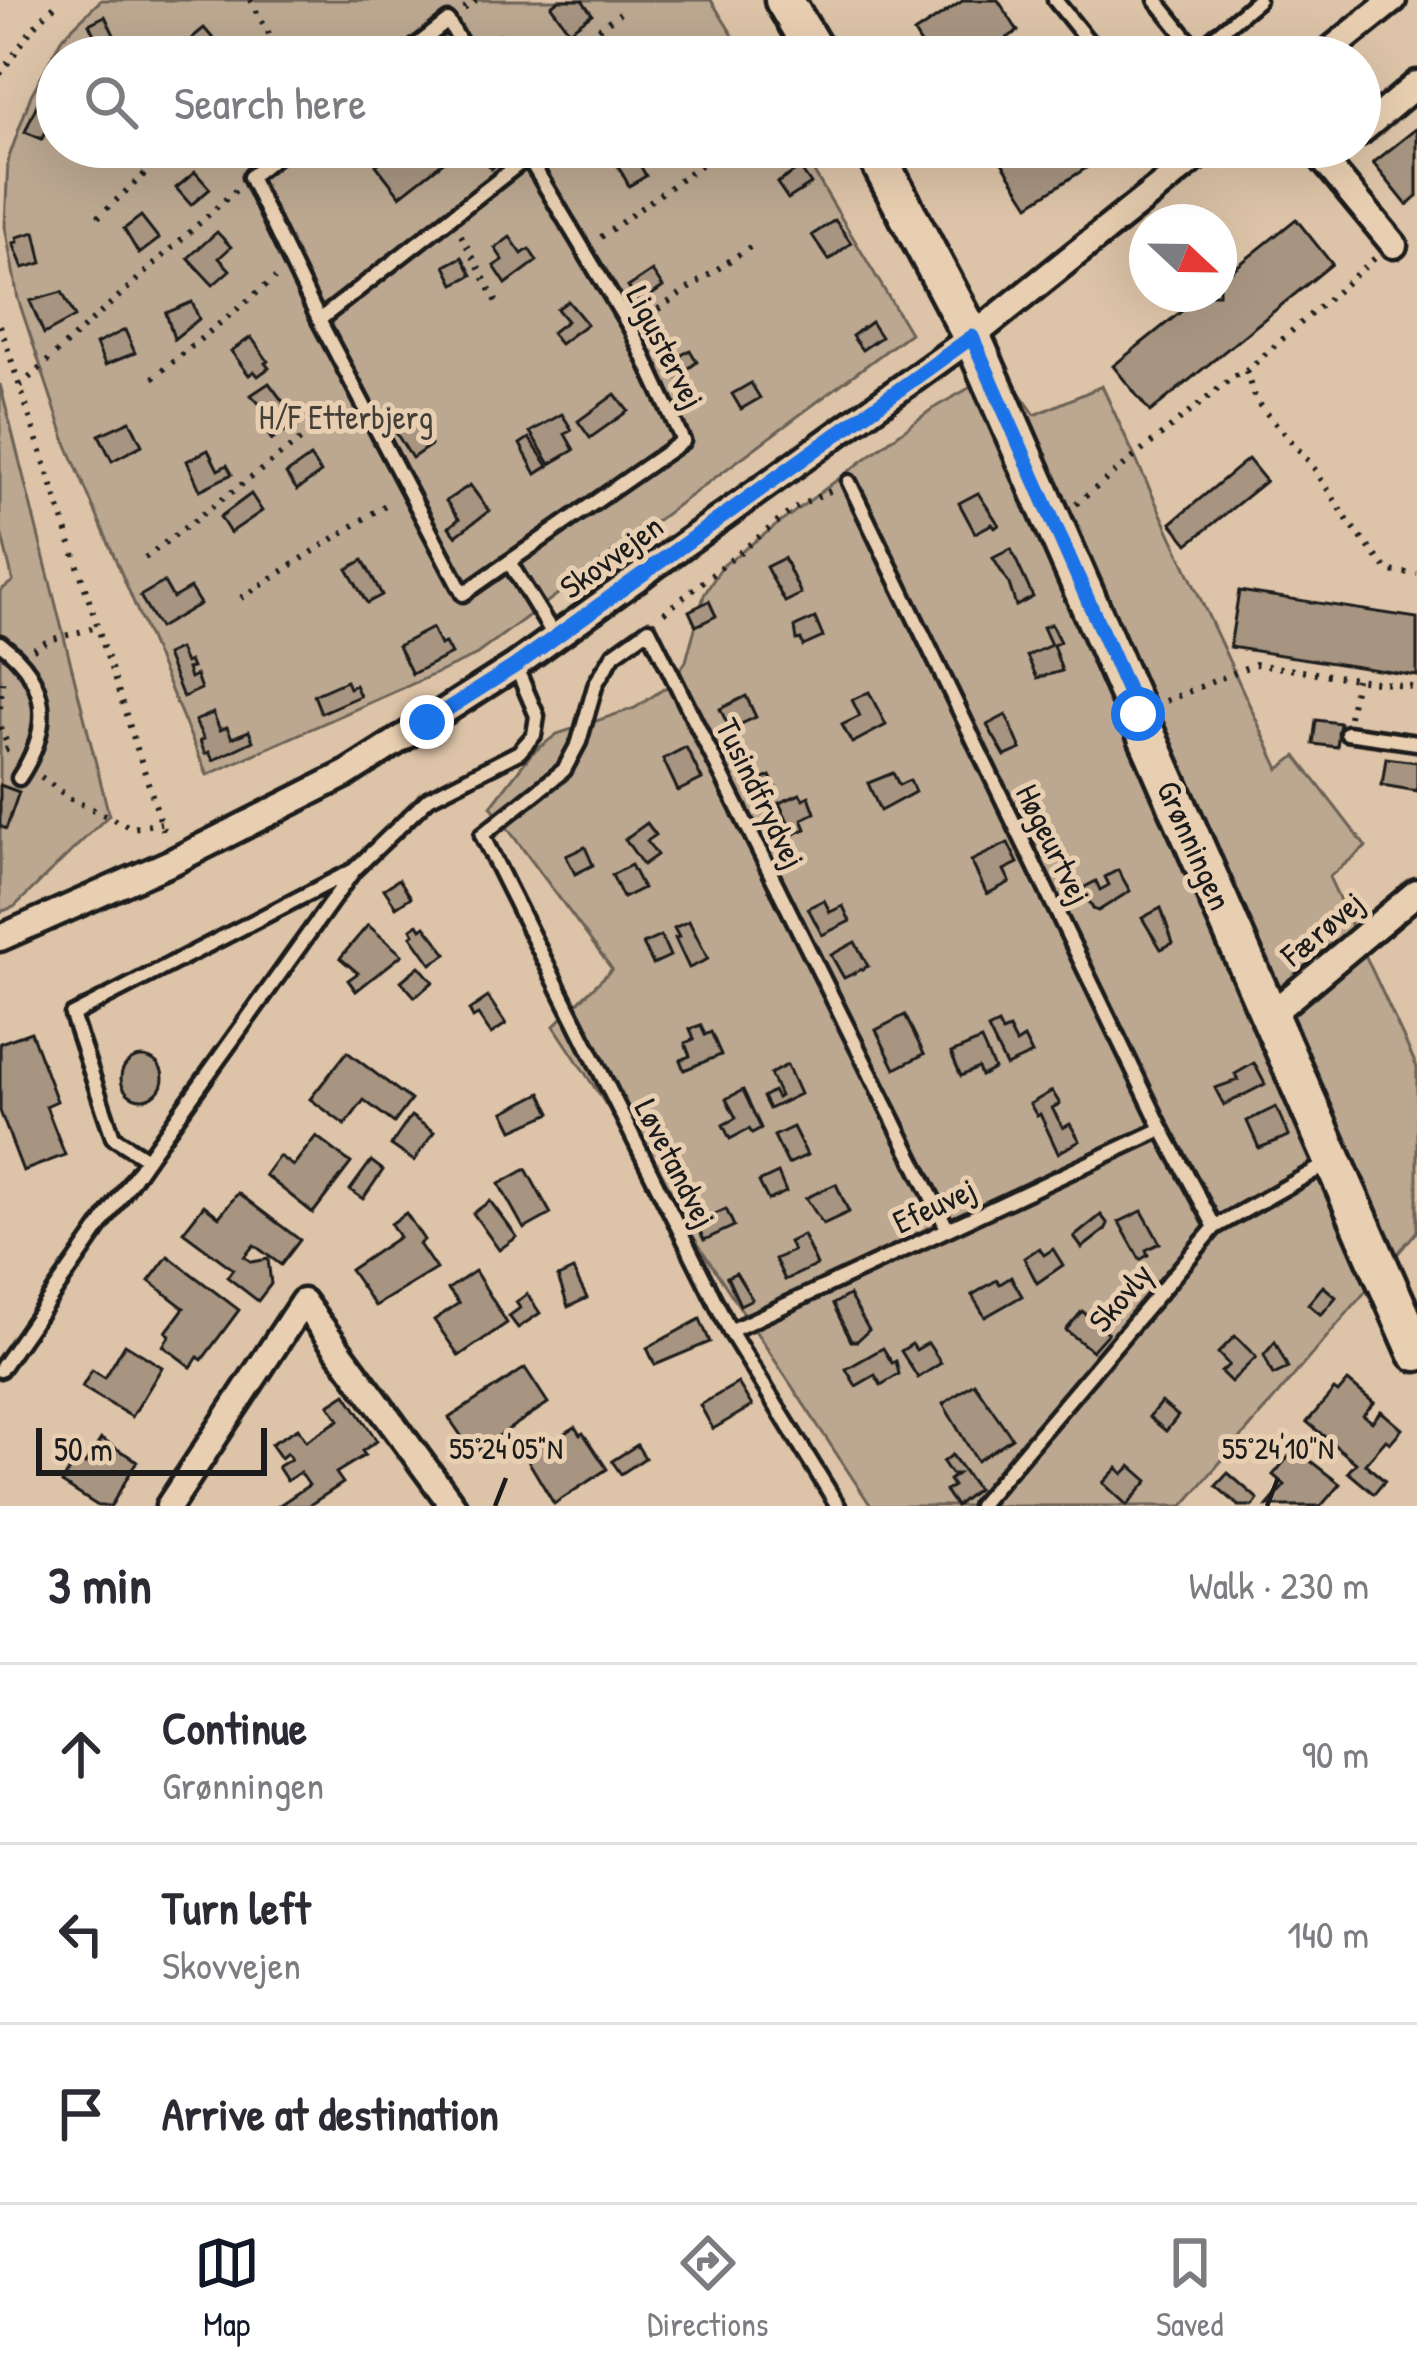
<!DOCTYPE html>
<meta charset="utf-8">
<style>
:root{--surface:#fff;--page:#f2f2f3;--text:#2b2b33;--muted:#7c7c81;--line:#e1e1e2;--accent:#111827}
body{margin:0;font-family:"Patrick Hand",sans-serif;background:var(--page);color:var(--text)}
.compass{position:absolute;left:1129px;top:204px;width:108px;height:108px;border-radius:50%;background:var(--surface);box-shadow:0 12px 48px #0002;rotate:112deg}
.scale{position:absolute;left:36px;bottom:30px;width:231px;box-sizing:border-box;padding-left:12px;border:6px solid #1c1c1c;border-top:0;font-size:33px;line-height:42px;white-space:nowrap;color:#1c1c1c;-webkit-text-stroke:9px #e9cfb1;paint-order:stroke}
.stop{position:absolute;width:36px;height:36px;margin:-27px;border:9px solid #1a73e8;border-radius:50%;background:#fff}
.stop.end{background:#1a73e8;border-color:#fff;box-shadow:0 3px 12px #0008}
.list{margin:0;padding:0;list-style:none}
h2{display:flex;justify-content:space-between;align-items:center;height:156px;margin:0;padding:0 48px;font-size:51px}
h2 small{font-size:39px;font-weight:400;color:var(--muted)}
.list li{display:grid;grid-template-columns:78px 1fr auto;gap:36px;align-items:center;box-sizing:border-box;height:180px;padding:0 48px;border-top:3px solid var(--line)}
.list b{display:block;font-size:45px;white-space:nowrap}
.list p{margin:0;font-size:39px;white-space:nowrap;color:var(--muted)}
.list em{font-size:39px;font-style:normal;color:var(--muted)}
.icon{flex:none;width:66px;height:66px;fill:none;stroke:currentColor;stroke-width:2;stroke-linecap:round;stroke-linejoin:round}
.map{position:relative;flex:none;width:1417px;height:1506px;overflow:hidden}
.search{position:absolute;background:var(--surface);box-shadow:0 12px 48px #0002;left:36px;right:36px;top:36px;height:132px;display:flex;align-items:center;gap:30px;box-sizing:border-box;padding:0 42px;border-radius:66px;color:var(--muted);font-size:45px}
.sheet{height:696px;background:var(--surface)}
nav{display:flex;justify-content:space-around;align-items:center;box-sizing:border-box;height:168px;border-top:3px solid var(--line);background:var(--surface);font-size:33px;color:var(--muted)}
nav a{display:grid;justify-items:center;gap:6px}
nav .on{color:var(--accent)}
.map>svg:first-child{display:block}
.green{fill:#bca891;stroke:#6c6256;stroke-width:3}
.building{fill:#a79581;stroke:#1c1c1c;stroke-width:3}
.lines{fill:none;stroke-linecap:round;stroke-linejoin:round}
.service-casing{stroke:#1c1c1c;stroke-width:21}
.minor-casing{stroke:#1c1c1c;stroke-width:33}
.secondary-casing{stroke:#1c1c1c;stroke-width:45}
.path{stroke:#1c1c1c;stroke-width:6;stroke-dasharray:3 9;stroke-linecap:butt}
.service{stroke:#e9cfb1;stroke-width:12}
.minor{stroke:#e9cfb1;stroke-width:24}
.secondary{stroke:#e9cfb1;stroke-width:36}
.route{stroke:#1a73e8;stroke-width:15}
.ticks{fill:none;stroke:#1c1c1c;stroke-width:4.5}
.labels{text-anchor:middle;stroke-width:10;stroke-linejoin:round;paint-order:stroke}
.street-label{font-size:33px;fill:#1c1c1c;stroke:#e9cfb1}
.park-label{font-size:33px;fill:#443f39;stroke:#e9cfb1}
.ticks-label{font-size:30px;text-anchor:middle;fill:#1c1c1c;stroke:#e9cfb1;stroke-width:10;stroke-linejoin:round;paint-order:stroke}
</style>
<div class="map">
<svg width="1417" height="1506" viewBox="0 0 1417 1506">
<rect width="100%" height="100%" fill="#ddc4a8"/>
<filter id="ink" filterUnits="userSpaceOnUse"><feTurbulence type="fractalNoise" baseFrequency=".00833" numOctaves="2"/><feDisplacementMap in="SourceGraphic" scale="24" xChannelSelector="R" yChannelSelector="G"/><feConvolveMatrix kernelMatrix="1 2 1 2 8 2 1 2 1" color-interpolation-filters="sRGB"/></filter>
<g filter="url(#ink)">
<!-- green -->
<g class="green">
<polygon points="101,0 711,0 746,57 57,57 57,147 799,147 910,333 473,657 207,775 67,445 18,299 5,226 8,160 31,95 62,38"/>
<polygon points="1003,369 1035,415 1102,386 1279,769 1296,756 1366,847 1329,877 1417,1067 1417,1231 1183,1506 871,1506 554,1026 612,969 491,806 531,754 557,734 635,708 671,684 686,661 704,595 722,566 932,409"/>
<polygon points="0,384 109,815 14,907 0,912 0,591 13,581 0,528"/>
</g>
<!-- building -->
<g class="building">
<polygon points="559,0 582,0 592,14 569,31 551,6"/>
<polygon points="964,0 998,0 1018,31 1007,38 1019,57 929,57 914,33"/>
<polygon points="105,16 115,37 99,45 89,24"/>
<polygon points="204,28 229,57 202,57 192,38"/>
<polygon points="500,34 515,57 493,57 485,44"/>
<polygon points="41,95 50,99 45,110 53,113 42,139 25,132"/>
<polygon points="1417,128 1417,196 1407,205 1373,163"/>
<polygon points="399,147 458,147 460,149 400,196 376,165"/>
<polygon points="473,147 499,147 506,157 491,169"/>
<polygon points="992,147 1092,147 1100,159 1029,205"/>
<polygon points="633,152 646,176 629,186 616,162"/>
<polygon points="800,168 811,184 788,199 777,183"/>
<polygon points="195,172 210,189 191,205 176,188"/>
<polygon points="141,216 159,239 139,254 124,229"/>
<polygon points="1296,219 1332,264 1150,412 1113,366 1203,294 1219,294 1219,281"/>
<polygon points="835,220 851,243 829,260 812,235"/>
<polygon points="35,232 42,263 23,268 13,243 18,242 17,237"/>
<polygon points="217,232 231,247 219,258 230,270 213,285 188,258"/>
<polygon points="510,237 522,254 529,249 537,261 506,284 494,266 503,260 495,248"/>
<polygon points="462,257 472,275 454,284 445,266"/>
<polygon points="652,271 663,287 640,303 628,287"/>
<polygon points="62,292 75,317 44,334 30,301"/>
<polygon points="568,301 587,324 560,344 551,333 567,321 557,309"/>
<polygon points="192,302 199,319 174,339 166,313"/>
<polygon points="871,322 881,337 862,350 852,336"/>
<polygon points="125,330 135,353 105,365 96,344"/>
<polygon points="251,337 268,361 265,363 269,368 258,376 254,371 249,375 231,351"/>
<polygon points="690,350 697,362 676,378 667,364"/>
<polygon points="269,383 298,422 272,440 262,426 273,418 251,395"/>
<polygon points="751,383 760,398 741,409 732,394"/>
<polygon points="615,394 628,411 590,438 578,421"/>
<polygon points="562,414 572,430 565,434 574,450 550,464 530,432"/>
<polygon points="415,420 431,445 412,458 396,433"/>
<polygon points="130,421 142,445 112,461 99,435"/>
<polygon points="529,438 548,466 536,474 520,444"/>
<polygon points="208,450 218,470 227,465 232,474 200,490 187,461"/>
<polygon points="310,457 321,473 297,490 286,474"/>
<polygon points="1248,459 1266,481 1188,544 1171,523"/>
<polygon points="470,485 489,511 456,536 449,527 459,519 446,501"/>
<polygon points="978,493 999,525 995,528 992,524 975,533 959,503"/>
<polygon points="251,494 262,511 230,533 220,517"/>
<polygon points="1011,549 1033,597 1016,606 1009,584 993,558"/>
<polygon points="784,558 801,594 785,602 766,567"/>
<polygon points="363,560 382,595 367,603 347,569"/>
<polygon points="164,582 173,598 190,588 200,604 159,628 140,596"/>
<polygon points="1239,591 1417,618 1417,676 1230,647"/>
<polygon points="709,601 716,616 696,626 689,611"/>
<polygon points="815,618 823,637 803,646 801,639 797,640 795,627"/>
<polygon points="1051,624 1060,642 1053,645 1062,671 1037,678 1027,656 1051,645 1043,627"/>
<polygon points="432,628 440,645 445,643 451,654 412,674 398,646"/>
<polygon points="179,649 185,663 189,661 192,668 187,669 190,678 196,675 201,689 183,697 166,655"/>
<polygon points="346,681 349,688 355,685 360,696 321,713 314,695"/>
<polygon points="869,692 886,725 852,743 842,725 860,716 852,700"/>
<polygon points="746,696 756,717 730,729 720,709"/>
<polygon points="213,713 220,730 227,727 232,738 249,731 253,741 213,760 209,752 205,754 200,741 204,739 195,721"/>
<polygon points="1006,715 1021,749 1005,756 987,725"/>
<polygon points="1316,720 1340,723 1337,747 1313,744"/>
<polygon points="686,747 702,779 678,791 663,759"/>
<polygon points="1386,758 1417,762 1417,791 1382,785"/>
<polygon points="893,773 899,785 910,780 915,792 880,811 868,783"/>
<polygon points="770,776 778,792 756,804 747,788"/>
<polygon points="0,785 19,792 6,829 0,826"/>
<polygon points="800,794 803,799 809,796 815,813 802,819 806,829 794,834 779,803"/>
<polygon points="647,823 656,835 647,841 657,855 643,865 625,839"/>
<polygon points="1008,843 1018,863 1004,870 1010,882 987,894 971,861"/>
<polygon points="585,847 593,865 575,874 566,856"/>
<polygon points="631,865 643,888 623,898 612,875"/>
<polygon points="1118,870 1130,891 1098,911 1093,909 1083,888 1096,881 1100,890 1109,885 1105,877"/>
<polygon points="399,879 411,897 396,907 384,889"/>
<polygon points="824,900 830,912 843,906 850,921 822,935 808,908"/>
<polygon points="1161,908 1173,943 1161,949 1142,918"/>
<polygon points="689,921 708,959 689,968 675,938 679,937 674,928"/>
<polygon points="418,924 421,929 425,926 447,954 431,964 411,936 414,934 411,929"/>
<polygon points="368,925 402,955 356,991 348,980 358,973 340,958"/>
<polygon points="661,936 670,956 653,964 643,944"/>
<polygon points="855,942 868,966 844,978 831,955"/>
<polygon points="419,966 433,982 415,997 401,981"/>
<polygon points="488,997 506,1024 491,1034 478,1015 473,1018 469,1010"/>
<polygon points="905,1015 924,1054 895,1069 876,1030"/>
<polygon points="998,1024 1002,1032 1009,1029 1016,1043 1024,1038 1032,1054 1006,1066 988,1029"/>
<polygon points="701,1025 705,1035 711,1032 721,1055 684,1070 680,1060 690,1056 685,1043 694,1039 690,1029"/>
<polygon points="31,1032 57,1101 46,1106 65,1155 23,1171 0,1111 0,1043"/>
<polygon points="981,1040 994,1069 981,1076 978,1068 961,1076 951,1053"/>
<polygon points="347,1052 411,1100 394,1123 364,1100 345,1125 310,1099"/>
<circle cx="142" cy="1078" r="21"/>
<polygon points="1254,1063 1265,1084 1224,1105 1215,1088 1238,1080 1235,1074"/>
<polygon points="787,1065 800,1094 769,1109 763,1097 773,1091 777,1098 780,1096 770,1074"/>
<polygon points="743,1090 761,1128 752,1133 749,1129 730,1139 723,1125 736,1118 726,1099"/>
<polygon points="1052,1091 1060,1104 1052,1108 1063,1128 1070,1124 1080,1141 1058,1153 1040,1114 1037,1116 1030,1104"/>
<polygon points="541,1093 551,1113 513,1130 504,1112"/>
<polygon points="1276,1107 1289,1136 1259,1148 1247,1121"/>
<polygon points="411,1116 434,1132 414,1161 391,1145"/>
<polygon points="793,1127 807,1155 788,1164 774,1136"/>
<polygon points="316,1136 351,1163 313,1213 265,1175 279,1156 293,1166"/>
<polygon points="371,1161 383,1170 363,1199 350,1190"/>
<polygon points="526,1169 551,1214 524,1229 499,1184"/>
<polygon points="778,1173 786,1192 768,1200 759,1182"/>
<polygon points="836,1184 849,1212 823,1224 806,1198"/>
<polygon points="238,1193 300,1240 281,1265 254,1245 244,1257 252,1262 268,1259 271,1284 258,1301 227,1277 233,1269 183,1232 204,1205 219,1217"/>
<polygon points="490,1201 517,1237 499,1250 473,1213"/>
<polygon points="726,1209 734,1226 704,1240 696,1223"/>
<polygon points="1142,1211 1160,1243 1146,1250 1148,1255 1140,1260 1119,1222"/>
<polygon points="406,1213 424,1240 419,1244 436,1269 375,1306 350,1270 399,1237 391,1224"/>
<polygon points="1101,1215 1108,1224 1105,1230 1082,1248 1074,1237"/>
<polygon points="803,1235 817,1265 785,1280 775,1259 793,1251 789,1242"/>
<polygon points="1039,1248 1044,1255 1053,1249 1063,1265 1037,1283 1024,1258"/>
<polygon points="168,1256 239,1310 202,1360 198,1357 191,1367 163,1346 170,1335 166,1332 184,1308 149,1281"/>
<polygon points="573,1270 587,1298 568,1307 558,1277"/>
<polygon points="475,1271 507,1323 459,1356 434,1320 459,1303 448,1289"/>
<polygon points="736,1273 752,1299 740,1305 727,1277"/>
<polygon points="1011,1277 1022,1296 985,1317 972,1295 997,1280 1000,1284"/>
<polygon points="1323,1286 1336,1297 1321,1315 1308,1304"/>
<polygon points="527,1294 540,1313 518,1328 509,1316 520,1308 516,1302"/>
<polygon points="849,1295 869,1330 857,1341 851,1341 833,1304"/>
<polygon points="1082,1311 1108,1333 1092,1351 1066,1330"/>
<polygon points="700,1319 710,1342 655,1365 647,1348"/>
<polygon points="1235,1336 1256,1357 1231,1382 1221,1372 1229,1365 1218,1353"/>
<polygon points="1275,1342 1288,1368 1273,1375 1264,1355"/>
<polygon points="928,1343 941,1363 918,1378 901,1351 912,1344 916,1350"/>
<polygon points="125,1344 162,1367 132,1417 82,1387 92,1370 105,1378"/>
<polygon points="883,1348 892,1363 896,1361 899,1374 881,1385 875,1375 856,1386 846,1369"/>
<polygon points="525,1368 548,1403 473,1453 449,1418"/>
<polygon points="1348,1381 1374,1403 1363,1415 1372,1422 1381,1411 1402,1429 1390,1443 1386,1440 1365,1464 1385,1481 1374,1494 1348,1472 1356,1463 1307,1422 1334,1390 1338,1393"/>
<polygon points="738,1383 752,1406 713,1429 700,1405"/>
<polygon points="974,1383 1012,1438 977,1461 943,1404"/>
<polygon points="346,1394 377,1441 362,1451 365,1455 336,1473 343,1483 308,1506 278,1506 309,1485 300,1472 287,1481 278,1467 291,1459 287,1453 281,1458 271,1444 298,1428 306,1441 339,1420 329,1405"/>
<polygon points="1161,1402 1178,1416 1166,1431 1149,1417"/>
<polygon points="575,1427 580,1435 583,1433 607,1469 554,1504 523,1452 544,1438 548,1444"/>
<polygon points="101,1439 137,1461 111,1506 98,1506 62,1483 76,1459 85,1464"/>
<polygon points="637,1445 645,1458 621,1474 612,1461"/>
<polygon points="1295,1449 1340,1484 1321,1506 1267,1506 1285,1485 1273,1475"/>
<polygon points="952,1455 977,1489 956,1506 945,1491 953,1486 949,1480 957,1474 951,1474 943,1462"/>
<polygon points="1131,1466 1148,1481 1127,1505 1103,1483 1117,1468 1123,1474"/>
<polygon points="1228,1473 1258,1499 1253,1506 1239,1506 1216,1486"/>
</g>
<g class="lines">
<!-- service casing -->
<g class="service-casing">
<g id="service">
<polyline points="1055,0 1101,57"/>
<polyline points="1156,0 1197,51 1258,0"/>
<polyline points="402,57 448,21 469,57"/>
<polyline points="288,147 250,177 319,320 463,594 683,441 631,329 522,147"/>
<polyline points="319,320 528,157"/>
<polyline points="849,482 1162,1129 1215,1227"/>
<polyline points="509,562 555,637"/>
<path d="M0,643c51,38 52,85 19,135"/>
<polyline points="1347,733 1417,743"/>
<polyline points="354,870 147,1159 113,1137 72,1015 354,870 429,798 519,752 534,735 537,716 516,667"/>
<polyline points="730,1331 1162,1129"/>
<polyline points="0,1370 147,1159"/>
<polyline points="838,1506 730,1331 482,835 564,770 579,742 596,683 614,654 649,629 947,1228"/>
<polyline points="979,1506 1215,1227 1327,1164"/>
</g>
</g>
<!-- minor casing -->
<g class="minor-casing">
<g id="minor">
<polyline points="1322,57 1393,0"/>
<polyline points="1360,132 1417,84"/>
<polyline points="1313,147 1394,245"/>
<polyline points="0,938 174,861 346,774 515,666 972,337 1209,147"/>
<polyline points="1270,1015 1417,892"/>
<polyline points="169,1506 303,1302 453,1506"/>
</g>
</g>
<!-- secondary casing -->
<g class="secondary-casing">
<g id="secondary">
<polyline points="784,0 818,57"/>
<polyline points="872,147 972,337 1417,1352"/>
</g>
</g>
<!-- path -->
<g class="path">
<polyline points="250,0 282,57"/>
<polyline points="464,9 476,0"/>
<polyline points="560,57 620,13"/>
<polyline points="0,74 32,29 60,0"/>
<polyline points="98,217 174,147"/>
<polyline points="461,235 499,306"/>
<polyline points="601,237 725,147"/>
<polyline points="648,316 753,245"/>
<polyline points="0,325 165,835"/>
<polyline points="1246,371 1255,400 1312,465 1350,524 1388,571 1417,574"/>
<polyline points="153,378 275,278"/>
<polyline points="20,386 237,189"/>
<polyline points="1076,504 1233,377 1246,371 1375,258"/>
<polyline points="145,558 341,409"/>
<polyline points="241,598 390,502"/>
<polyline points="664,613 795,508 832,490"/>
<polyline points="33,649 50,640 97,627"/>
<polyline points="1166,701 1255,664 1417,688"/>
<polyline points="0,708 3,676"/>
<polyline points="1349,717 1356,679"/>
<polyline points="0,727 9,748 0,752"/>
<polyline points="41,777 71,799 132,828 161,823"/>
</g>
<!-- service -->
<use href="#service" class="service"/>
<!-- minor -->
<use href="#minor" class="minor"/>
<!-- secondary -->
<use href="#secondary" class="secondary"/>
</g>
</g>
<g class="lines" filter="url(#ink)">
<!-- route -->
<polyline class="route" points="427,722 515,666 972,337 1138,714"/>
</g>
<!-- ticks -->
<path class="ticks" d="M495,1506l11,-28M1267,1506l11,-28"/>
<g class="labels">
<!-- street labels -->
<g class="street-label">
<text transform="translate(666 347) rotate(63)" y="12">Ligustervej</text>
<text transform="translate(611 556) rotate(-36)" y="12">Skovvejen</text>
<text transform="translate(761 793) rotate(64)" y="12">Tusindfrydvej</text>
<text transform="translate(1054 844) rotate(64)" y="12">Høgeurtvej</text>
<text transform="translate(1195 845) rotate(66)" y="12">Grønningen</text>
<text transform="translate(1322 928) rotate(-40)" y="12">Færøvej</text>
<text transform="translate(676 1163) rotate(63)" y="12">Løvetandvej</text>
<text transform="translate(934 1205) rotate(-25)" y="12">Efeuvej</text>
<text transform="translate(1120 1297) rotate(-50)" y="12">Skovly</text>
</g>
<!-- park labels -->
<g class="park-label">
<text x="346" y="429">H/F Etterbjerg</text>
</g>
</g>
<g class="ticks-label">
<text x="506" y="1459">55°24'05"N</text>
<text x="1278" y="1459">55°24'10"N</text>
</g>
</svg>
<svg class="compass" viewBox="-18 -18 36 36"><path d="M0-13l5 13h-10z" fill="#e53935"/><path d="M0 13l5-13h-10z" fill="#7c7c81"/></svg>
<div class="scale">50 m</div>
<div class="stop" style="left:1138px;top:714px"></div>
<div class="stop end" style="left:427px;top:722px"></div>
<div class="search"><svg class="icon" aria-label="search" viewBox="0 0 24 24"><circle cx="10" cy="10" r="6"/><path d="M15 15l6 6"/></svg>Search here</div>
</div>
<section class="sheet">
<h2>3 min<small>Walk · 230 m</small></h2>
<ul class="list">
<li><svg class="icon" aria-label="ahead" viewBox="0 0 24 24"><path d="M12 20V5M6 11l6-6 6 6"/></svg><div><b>Continue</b><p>Grønningen</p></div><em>90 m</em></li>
<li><svg class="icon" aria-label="left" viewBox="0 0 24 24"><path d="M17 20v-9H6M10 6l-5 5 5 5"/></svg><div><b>Turn left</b><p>Skovvejen</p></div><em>140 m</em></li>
<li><svg class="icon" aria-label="arrive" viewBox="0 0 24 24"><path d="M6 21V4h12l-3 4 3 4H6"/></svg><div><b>Arrive at destination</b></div></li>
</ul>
</section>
<nav>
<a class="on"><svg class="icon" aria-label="map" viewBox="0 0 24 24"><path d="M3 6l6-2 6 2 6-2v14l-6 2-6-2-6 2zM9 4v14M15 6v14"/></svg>Map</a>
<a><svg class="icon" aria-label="directions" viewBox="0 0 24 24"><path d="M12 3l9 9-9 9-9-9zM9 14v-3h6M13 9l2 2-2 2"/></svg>Directions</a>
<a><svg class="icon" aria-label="saved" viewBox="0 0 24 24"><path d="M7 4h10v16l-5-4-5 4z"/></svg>Saved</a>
</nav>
